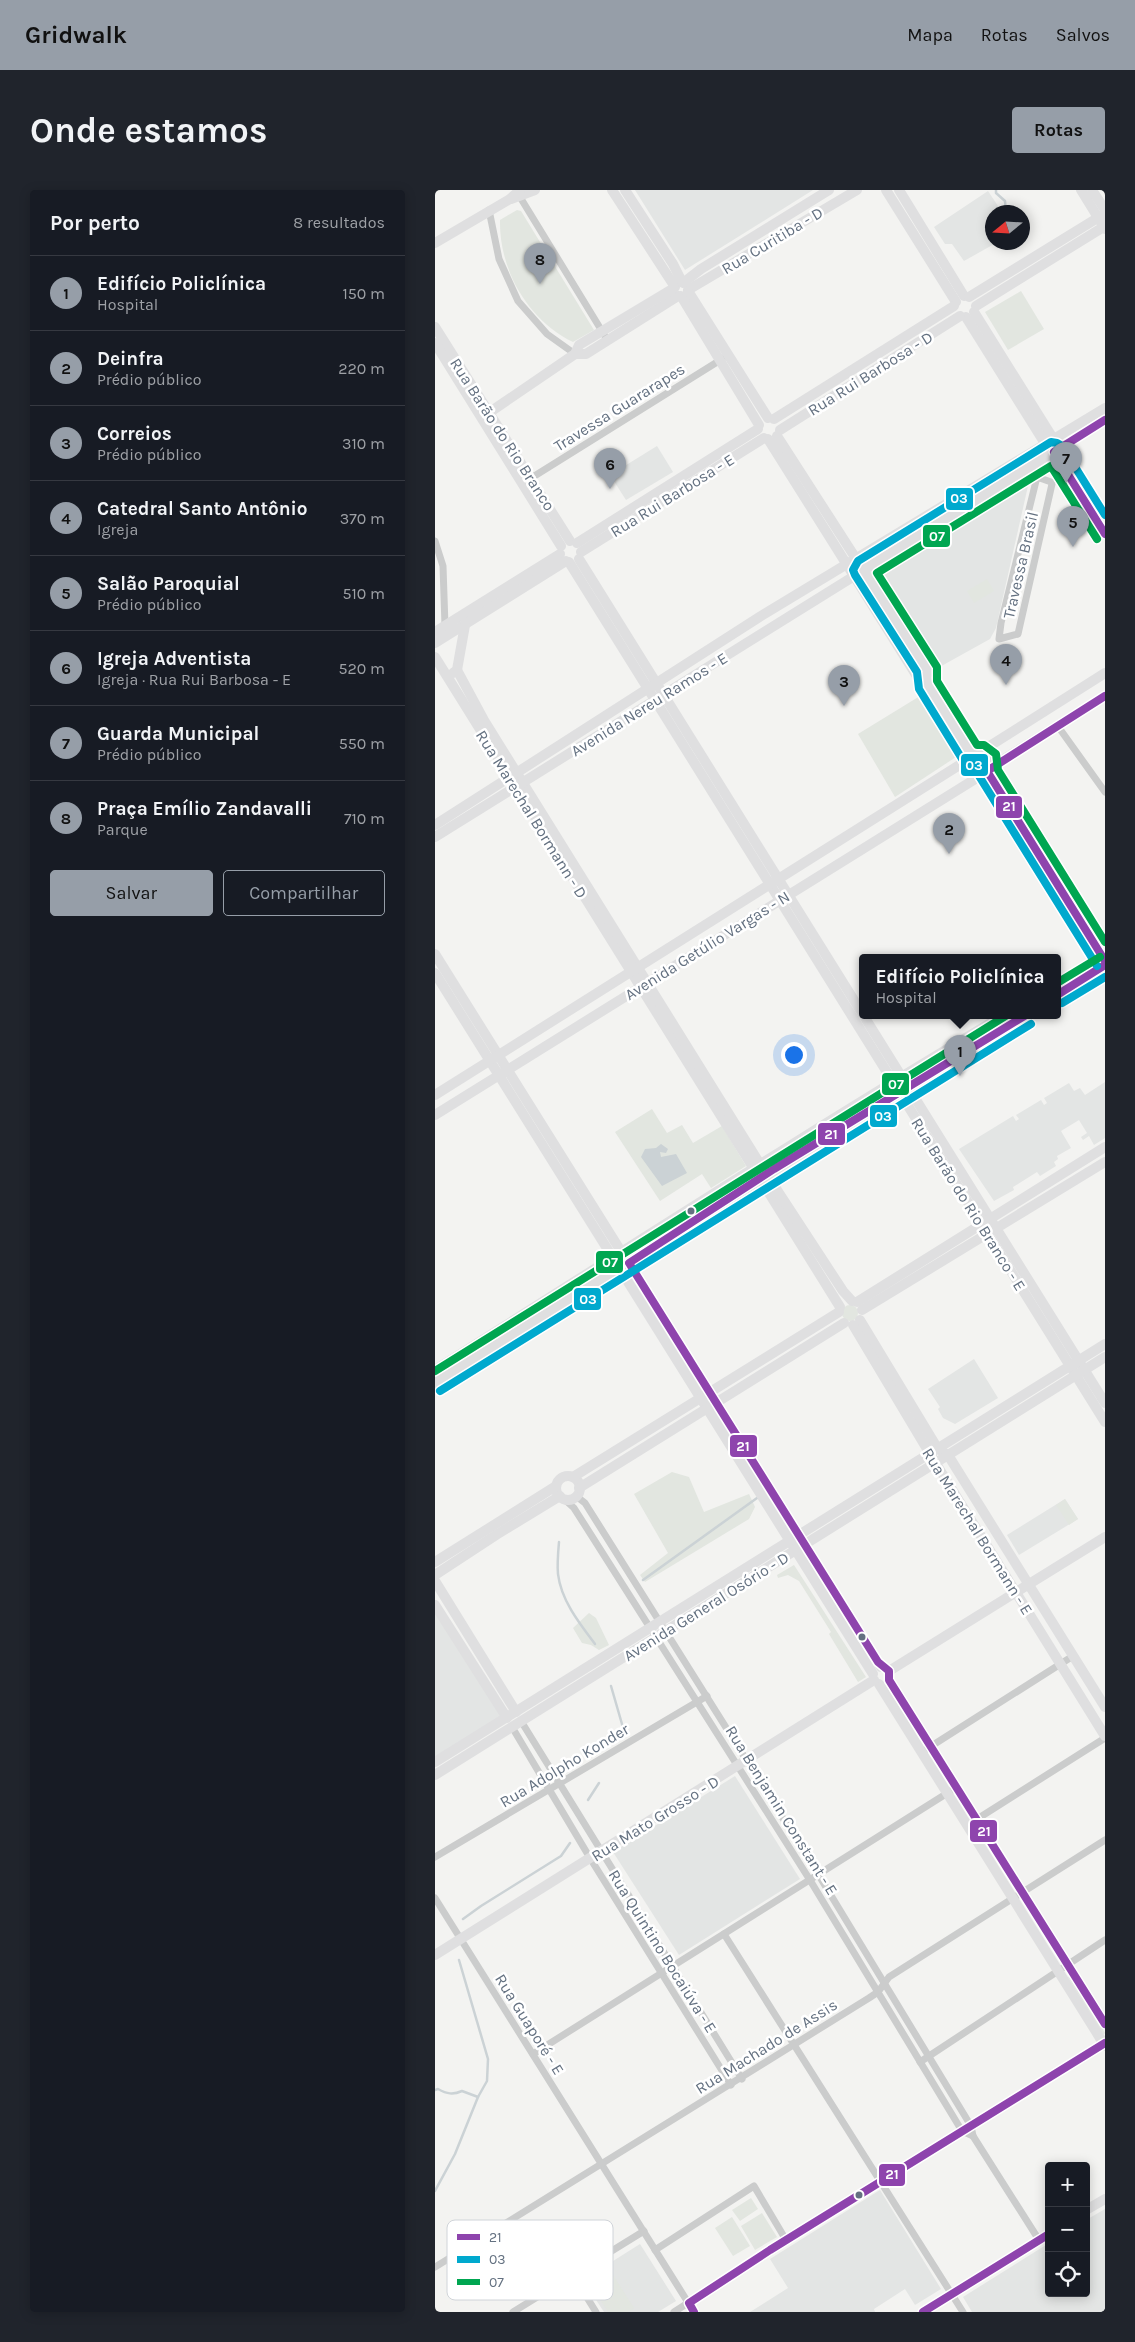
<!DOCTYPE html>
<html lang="pt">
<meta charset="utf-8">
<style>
:root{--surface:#171b24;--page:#20242c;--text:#f1f3f6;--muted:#9ea1a6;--line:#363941;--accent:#969ea8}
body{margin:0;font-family:Karla,sans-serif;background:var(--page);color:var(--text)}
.controls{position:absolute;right:15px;bottom:15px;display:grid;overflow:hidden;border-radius:5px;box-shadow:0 2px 12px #0003}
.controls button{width:45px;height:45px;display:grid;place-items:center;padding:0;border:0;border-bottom:1px solid var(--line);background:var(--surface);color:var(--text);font:25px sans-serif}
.compass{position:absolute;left:550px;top:15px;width:45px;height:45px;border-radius:50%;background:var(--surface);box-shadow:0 2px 12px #0003;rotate:252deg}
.you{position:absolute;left:358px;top:864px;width:18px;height:18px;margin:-12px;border:4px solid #fff;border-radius:50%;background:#1a73e8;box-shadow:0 0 0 8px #1a73e833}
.badge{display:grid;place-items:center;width:32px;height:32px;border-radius:50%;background:var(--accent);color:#111;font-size:16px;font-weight:700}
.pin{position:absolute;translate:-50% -41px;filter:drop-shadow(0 1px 2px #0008)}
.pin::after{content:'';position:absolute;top:26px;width:18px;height:15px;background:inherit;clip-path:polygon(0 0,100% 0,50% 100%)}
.popup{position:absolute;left:424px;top:764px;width:202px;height:65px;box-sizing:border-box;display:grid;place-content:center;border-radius:5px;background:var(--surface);filter:drop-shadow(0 1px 4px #0005);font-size:16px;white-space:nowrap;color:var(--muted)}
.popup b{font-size:19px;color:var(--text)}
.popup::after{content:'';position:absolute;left:50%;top:100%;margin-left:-10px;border:10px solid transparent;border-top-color:var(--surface)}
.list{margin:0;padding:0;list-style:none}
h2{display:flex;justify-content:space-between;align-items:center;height:65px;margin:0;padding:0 20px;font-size:21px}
h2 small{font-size:16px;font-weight:400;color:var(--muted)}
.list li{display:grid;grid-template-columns:32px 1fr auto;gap:15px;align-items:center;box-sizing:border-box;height:75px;padding:0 20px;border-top:1px solid var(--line)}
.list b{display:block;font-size:19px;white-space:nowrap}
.list p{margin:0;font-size:16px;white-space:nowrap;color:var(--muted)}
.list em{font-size:16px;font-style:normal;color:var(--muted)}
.actions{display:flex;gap:10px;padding:15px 20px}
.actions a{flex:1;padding:11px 0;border:1px solid var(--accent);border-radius:5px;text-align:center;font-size:18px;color:var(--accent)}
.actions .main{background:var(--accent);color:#111}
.icon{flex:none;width:28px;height:28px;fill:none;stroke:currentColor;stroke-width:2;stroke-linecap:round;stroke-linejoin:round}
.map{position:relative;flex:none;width:670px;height:2122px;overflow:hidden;border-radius:5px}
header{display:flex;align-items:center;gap:30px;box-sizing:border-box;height:70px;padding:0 25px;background:var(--accent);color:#111}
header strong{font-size:24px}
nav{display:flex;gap:28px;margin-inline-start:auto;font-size:18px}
.intro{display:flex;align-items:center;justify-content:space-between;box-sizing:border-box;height:120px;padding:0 30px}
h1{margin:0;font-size:35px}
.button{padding:12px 22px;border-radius:5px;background:var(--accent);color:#111;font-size:18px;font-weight:700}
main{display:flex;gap:30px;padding:0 30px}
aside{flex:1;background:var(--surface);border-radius:5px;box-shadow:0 2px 12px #0003}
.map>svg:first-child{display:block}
.built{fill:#e3e5e4}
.green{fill:#e2e6e0}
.water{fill:#cbd2d5}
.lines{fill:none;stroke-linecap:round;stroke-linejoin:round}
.stream{stroke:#cbd2d5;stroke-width:2.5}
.street{stroke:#cbcccc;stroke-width:7}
.secondary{stroke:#dfdfe0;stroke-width:10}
.primary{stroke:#dfdfe0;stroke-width:10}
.bus-1-casing{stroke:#fff;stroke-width:11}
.bus-2-casing{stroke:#fff;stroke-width:11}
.bus-3-casing{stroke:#fff;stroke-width:11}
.bus-1{stroke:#8e44ad;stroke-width:8}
.bus-2{stroke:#00a9ce;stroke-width:8}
.bus-3{stroke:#00a651;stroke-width:8}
.bus-dot{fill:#647181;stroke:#fff;stroke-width:2}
.labels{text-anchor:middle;stroke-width:5;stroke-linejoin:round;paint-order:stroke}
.street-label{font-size:16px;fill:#647181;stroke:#fff}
.key{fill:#fff;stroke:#d0d4d9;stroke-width:1}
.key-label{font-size:14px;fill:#647181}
.line-badge{stroke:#fff;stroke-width:2}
.badge-label{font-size:14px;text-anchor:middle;font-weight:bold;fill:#fff}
</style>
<header>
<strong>Gridwalk</strong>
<nav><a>Mapa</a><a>Rotas</a><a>Salvos</a></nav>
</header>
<div class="intro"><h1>Onde estamos</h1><a class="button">Rotas</a></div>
<main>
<aside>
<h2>Por perto<small>8 resultados</small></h2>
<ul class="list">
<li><span class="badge">1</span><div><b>Edifício Policlínica</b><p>Hospital</p></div><em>150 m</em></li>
<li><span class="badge">2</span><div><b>Deinfra</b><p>Prédio público</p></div><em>220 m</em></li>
<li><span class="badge">3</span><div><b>Correios</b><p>Prédio público</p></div><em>310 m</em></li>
<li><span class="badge">4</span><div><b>Catedral Santo Antônio</b><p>Igreja</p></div><em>370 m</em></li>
<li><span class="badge">5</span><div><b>Salão Paroquial</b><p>Prédio público</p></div><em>510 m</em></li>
<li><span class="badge">6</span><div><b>Igreja Adventista</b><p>Igreja · Rua Rui Barbosa - E</p></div><em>520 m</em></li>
<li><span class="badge">7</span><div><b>Guarda Municipal</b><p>Prédio público</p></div><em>550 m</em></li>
<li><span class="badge">8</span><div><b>Praça Emílio Zandavalli</b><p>Parque</p></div><em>710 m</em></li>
</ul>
<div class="actions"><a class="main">Salvar</a><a>Compartilhar</a></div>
</aside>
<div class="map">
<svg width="670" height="2122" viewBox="0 0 670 2122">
<rect width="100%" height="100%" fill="#f3f3f1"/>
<!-- built -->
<g class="built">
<polygon points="200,0 378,0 250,80"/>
<polygon points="553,1 567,22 558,22 558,52 561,53 529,71 517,54 510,54 499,37"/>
<polygon points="222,256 238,282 191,310 175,285"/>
<polygon points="595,287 561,438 555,449 501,479 441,383"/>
<polygon points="670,892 670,948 659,955 654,946 648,950 646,947 652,943 644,930 626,941 636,958 622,966 623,969 619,972 621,976 605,986 602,982 578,997 579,1000 559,1011 524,959 578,926 581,931 584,929 581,925 606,910 609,915 612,913 609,908 634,893 639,901 645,898 650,905"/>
<polygon points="539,1169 563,1208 520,1234 508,1228 503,1219 505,1217 493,1199"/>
<polygon points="630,1309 643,1329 584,1365 572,1345"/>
<polygon points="0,1418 68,1526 0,1569"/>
<polygon points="300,1586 365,1689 244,1765 178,1662"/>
<polygon points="445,2000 506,2099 480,2115 470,2099 439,2119 440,2122 315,2122 353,2098 335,2069"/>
<polygon points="670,2019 670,2122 537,2122 528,2107 614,2053 614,2103 651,2103 651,2030"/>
<polygon points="205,2054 241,2111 223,2122 169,2122 148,2090"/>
</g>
<!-- green -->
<g class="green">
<path d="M82,20l4,1 73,119 -21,12c-45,-22 -74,-72 -73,-122z"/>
<polygon points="586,101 609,139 573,160 550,122"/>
<polygon points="552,389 559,401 539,413 532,401"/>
<polygon points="485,506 521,567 460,607 423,544"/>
<circle cx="544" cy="574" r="6"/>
<polygon points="217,919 232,943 247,935 258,953 287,936 311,976 276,998 267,984 225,1011 180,942"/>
<circle cx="415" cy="1123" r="8"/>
<polygon points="237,1282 254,1287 269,1322 314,1304 320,1317 314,1329 210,1392 205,1385 233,1363 199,1304"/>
<polygon points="630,1309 643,1329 634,1335 621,1315"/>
<polygon points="359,1375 431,1487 423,1492 394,1444 396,1442 364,1391 353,1385 343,1388 342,1385"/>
<polygon points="154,1423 161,1428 174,1455 164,1460 156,1455 147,1453 138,1438"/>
<polygon points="635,1786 670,1843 668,1845 633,1787"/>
<polygon points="316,2008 323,2019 305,2031 297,2020"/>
<polygon points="327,2023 342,2047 320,2060 306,2036"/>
<polygon points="297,2027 315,2056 298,2066 280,2038"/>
<polygon points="178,2085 199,2118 193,2122 173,2122 158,2098"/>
</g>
<!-- water -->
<polygon class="water" points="226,954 233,959 231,963 225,962 226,967 241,964 252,983 227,996 206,967 210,959 221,958"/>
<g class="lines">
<!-- stream -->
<g class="stream">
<polyline points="561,0 561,3 570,11 571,22"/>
<path d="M124,1352c-1,11 -2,22 -1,32 3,26 21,49 37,70"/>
<polyline points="208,1390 322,1308"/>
<polyline points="176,1496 189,1541"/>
<polyline points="153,1610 164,1593"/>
<polyline points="28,1729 46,1716 126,1666 135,1653"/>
<path d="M0,1900l3,-1c9,5 15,6 24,2l16,6"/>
<polyline points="0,2001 20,1964 43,1907 52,1891 53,1869 24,1770"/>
</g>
<!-- street -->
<g class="street">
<polyline points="85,7 173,151"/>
<polyline points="54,20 64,69 83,111 112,144 140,164"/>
<polyline points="596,276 602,287 566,433 564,449 583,444 617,294 616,292 602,287"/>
<polyline points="93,290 287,169"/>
<polyline points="0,351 8,376 10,436"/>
<polyline points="622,535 670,602"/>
<polyline points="141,1306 150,1313 383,1684 536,1936 538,1946 604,2050"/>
<polyline points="129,1309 139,1318 375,1690 527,1941 538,1946"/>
<polyline points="86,1531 307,1889"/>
<polyline points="77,1537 155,1668 296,1895"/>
<polyline points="487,1562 638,1466"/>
<polyline points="539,1631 670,1548"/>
<polyline points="0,1667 272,1506"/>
<polyline points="0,1708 259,2122"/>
<polyline points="289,1744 528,2122"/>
<polyline points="98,1864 522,1597"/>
<polyline points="485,1872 670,1750"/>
<polyline points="220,2060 319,1996 351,2050"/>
<polyline points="0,2077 434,1808 443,1802 454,1787 670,1650"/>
<polyline points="138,2085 161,2122"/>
<polyline points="78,2122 209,2041"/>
<polyline points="239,2122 335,2060 670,1853"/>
</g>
<!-- secondary -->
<g class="secondary">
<polyline points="177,0 240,97"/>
<polyline points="190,0 238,74 247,92"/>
<polyline points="451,0 521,112"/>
<polyline points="464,0 529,106"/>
<polyline points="76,9 100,0"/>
<polyline points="0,53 75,9 85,0"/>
<polyline points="248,93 266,79 394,0"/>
<polyline points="253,100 422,0"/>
<polyline points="253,101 333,228"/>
<polyline points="246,106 324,235"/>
<polyline points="534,107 669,24"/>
<polyline points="541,116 670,36"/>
<polyline points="539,122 619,250 619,256"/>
<polyline points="531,127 611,255 615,258"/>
<polyline points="0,137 135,351"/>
<polyline points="0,153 126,356"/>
<polyline points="140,164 151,164 243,106"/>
<polyline points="55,222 140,164 144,155 239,98"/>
<polyline points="339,229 519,116"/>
<polyline points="345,240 525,126"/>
<polyline points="342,246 494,482 491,486 493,495 537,566"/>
<polyline points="333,249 485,491 491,486"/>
<polyline points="142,353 323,239"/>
<polyline points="146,362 329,248"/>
<polyline points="144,369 670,1213"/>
<polyline points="134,372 670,1232"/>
<polyline points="0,442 125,364"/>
<polyline points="0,453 131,371"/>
<polyline points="0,467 405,1117"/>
<polyline points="22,480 50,532 325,974 408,1101 417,1111"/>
<polyline points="18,483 22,480 30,435"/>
<polyline points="542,564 670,483"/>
<circle cx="543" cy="575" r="11"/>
<polyline points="553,579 670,506"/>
<polyline points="552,581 670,771"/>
<polyline points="545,586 670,787"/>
<polyline points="0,635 326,426 670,218"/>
<polyline points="0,647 670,230"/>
<polyline points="0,764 446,1477"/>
<polyline points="0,783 438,1484"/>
<polyline points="622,793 664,767"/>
<polyline points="622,805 670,775"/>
<polyline points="0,905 534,569"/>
<polyline points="0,925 545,586"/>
<polyline points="422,1112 670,957"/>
<polyline points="427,1120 670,972"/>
<polyline points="425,1130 503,1259 513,1265 670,1517"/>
<polyline points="418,1135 495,1264 670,1546"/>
<path d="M0,1180c189,-119 377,-241 569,-355"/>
<path d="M0,1193c198,-122 392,-248 591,-368"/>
<circle cx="133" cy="1298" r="12"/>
<polyline points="138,1287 404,1122"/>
<polyline points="144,1298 409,1133"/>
<polyline points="0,1372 121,1296"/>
<polyline points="0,1385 61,1345 125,1306"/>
<polyline points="0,1391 81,1522"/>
<polyline points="0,1415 72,1528"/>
<polyline points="454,1481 670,1347"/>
<polyline points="454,1490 670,1834"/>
<polyline points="444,1494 670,1856"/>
<polyline points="0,1765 439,1490"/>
<polyline points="651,2020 670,2009"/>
<polyline points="488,2122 614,2044"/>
</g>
<!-- primary -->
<g class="primary">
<polyline points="646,0 670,39"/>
<polyline points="657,0 670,20"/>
<polyline points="0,1572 670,1154"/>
<polyline points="0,1585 670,1167"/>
</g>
<!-- bus-1 casing -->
<g class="bus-1-casing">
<g id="bus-1">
<polyline points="670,230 619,262 670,344"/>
<polyline points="670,506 552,581 670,771"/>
<polyline points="622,805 670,775"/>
<polyline points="591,825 339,979 194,1073 443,1472 454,1481 454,1490 670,1834"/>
<polyline points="259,2122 254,2113 335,2060 670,1853"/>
<polyline points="488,2122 614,2044"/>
</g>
</g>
<!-- bus-2 casing -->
<g class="bus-2-casing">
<g id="bus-2">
<polyline points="662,776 544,586 543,575 535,576 529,572 484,499 482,482 420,385 418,380 423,371 616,252 622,253 627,256 670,325"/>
<polyline points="627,813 670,787"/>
<polyline points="5,1201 596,834"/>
</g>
</g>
<!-- bus-3 casing -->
<g class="bus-3-casing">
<g id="bus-3">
<polyline points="662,349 616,276 442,383 502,477 502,491 542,555 549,555 561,564 563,580 670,752"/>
<polyline points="622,793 665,767"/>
<polyline points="0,1181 572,825"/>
</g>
</g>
<!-- bus-1 -->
<use href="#bus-1" class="bus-1"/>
<!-- bus-2 -->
<use href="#bus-2" class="bus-2"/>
<!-- bus-3 -->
<use href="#bus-3" class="bus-3"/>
</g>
<!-- markers -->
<g class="bus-dot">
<circle cx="256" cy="1021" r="4.5"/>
<circle cx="427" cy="1447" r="4.5"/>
<circle cx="424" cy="2005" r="4.5"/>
</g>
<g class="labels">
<!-- street labels -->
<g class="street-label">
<text transform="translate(337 50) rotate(-31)" y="6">Rua Curitiba - D</text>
<text transform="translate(435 183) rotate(-32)" y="6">Rua Rui Barbosa - D</text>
<text transform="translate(184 217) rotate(-32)" y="6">Travessa Guararapes</text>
<text transform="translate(68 244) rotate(57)" y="6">Rua Barão do Rio Branco</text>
<text transform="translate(237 305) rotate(-32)" y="6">Rua Rui Barbosa - E</text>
<text transform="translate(585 375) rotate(-77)" y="6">Travessa Brasil</text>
<text transform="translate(214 514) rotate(-32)" y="6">Avenida Nereu Ramos - E</text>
<text transform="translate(97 624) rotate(58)" y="6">Rua Marechal Bormann - D</text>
<text transform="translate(272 755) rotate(-32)" y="6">Avenida Getúlio Vargas - N</text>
<text transform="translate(534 1014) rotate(58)" y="6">Rua Barão do Rio Branco - E</text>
<text transform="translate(543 1341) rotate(58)" y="6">Rua Marechal Bormann - E</text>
<text transform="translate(271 1416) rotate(-32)" y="6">Avenida General Osório - D</text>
<text transform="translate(129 1575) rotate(-31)" y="6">Rua Adolpho Konder</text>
<text transform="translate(347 1620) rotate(58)" y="6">Rua Benjamin Constant - E</text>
<text transform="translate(220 1628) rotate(-32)" y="6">Rua Mato Grosso - D</text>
<text transform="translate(228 1761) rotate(58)" y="6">Rua Quintino Bocaiúva - E</text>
<text transform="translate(95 1834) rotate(58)" y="6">Rua Guaporé - E</text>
<text transform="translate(331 1856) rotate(-32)" y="6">Rua Machado de Assis</text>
</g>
</g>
<!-- legend -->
<rect x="12" y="2030" width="166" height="80" rx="8" class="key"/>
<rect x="22" y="2044" width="23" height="6" fill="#8e44ad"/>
<rect x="22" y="2066" width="23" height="7" fill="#00a9ce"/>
<rect x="22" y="2089" width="23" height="6" fill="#00a651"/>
<g class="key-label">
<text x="54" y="2052">21</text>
<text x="54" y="2074">03</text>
<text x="54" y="2097">07</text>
</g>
<g class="line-badge">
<rect x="510" y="297" width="29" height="24" rx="5" fill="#00a9ce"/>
<rect x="487" y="334" width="29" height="24" rx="5" fill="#00a651"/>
<rect x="525" y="563" width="29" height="24" rx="5" fill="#00a9ce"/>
<rect x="560" y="605" width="28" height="24" rx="5" fill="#8e44ad"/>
<rect x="446" y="882" width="29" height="24" rx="5" fill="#00a651"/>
<rect x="434" y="914" width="29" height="24" rx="5" fill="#00a9ce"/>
<rect x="382" y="932" width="29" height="24" rx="5" fill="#8e44ad"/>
<rect x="160" y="1060" width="29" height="24" rx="5" fill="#00a651"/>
<rect x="138" y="1097" width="29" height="24" rx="5" fill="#00a9ce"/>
<rect x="294" y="1244" width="29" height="24" rx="5" fill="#8e44ad"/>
<rect x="534" y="1629" width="29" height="24" rx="5" fill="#8e44ad"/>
<rect x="443" y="1973" width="28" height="24" rx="5" fill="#8e44ad"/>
</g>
<g class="badge-label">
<text x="524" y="313">03</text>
<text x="502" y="351">07</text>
<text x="539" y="580">03</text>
<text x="574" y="621">21</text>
<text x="461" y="899">07</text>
<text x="448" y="931">03</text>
<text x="396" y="949">21</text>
<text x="175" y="1077">07</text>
<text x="153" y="1114">03</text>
<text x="308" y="1261">21</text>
<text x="549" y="1646">21</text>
<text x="457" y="1989">21</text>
</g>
</svg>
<div class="controls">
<button>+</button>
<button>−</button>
<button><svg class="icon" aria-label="locate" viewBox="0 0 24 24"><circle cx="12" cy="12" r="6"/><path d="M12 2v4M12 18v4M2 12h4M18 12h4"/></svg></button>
</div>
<svg class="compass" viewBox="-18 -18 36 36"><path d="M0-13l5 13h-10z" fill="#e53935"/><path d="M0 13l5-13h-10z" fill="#9ea1a6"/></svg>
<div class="you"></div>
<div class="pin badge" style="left:525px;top:886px">1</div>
<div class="popup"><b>Edifício Policlínica</b>Hospital</div>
<div class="pin badge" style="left:514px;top:664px">2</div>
<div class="pin badge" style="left:409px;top:516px">3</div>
<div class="pin badge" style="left:571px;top:495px">4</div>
<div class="pin badge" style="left:638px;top:357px">5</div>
<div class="pin badge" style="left:175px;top:299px">6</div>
<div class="pin badge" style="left:631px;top:293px">7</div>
<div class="pin badge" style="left:105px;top:94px">8</div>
</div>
</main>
